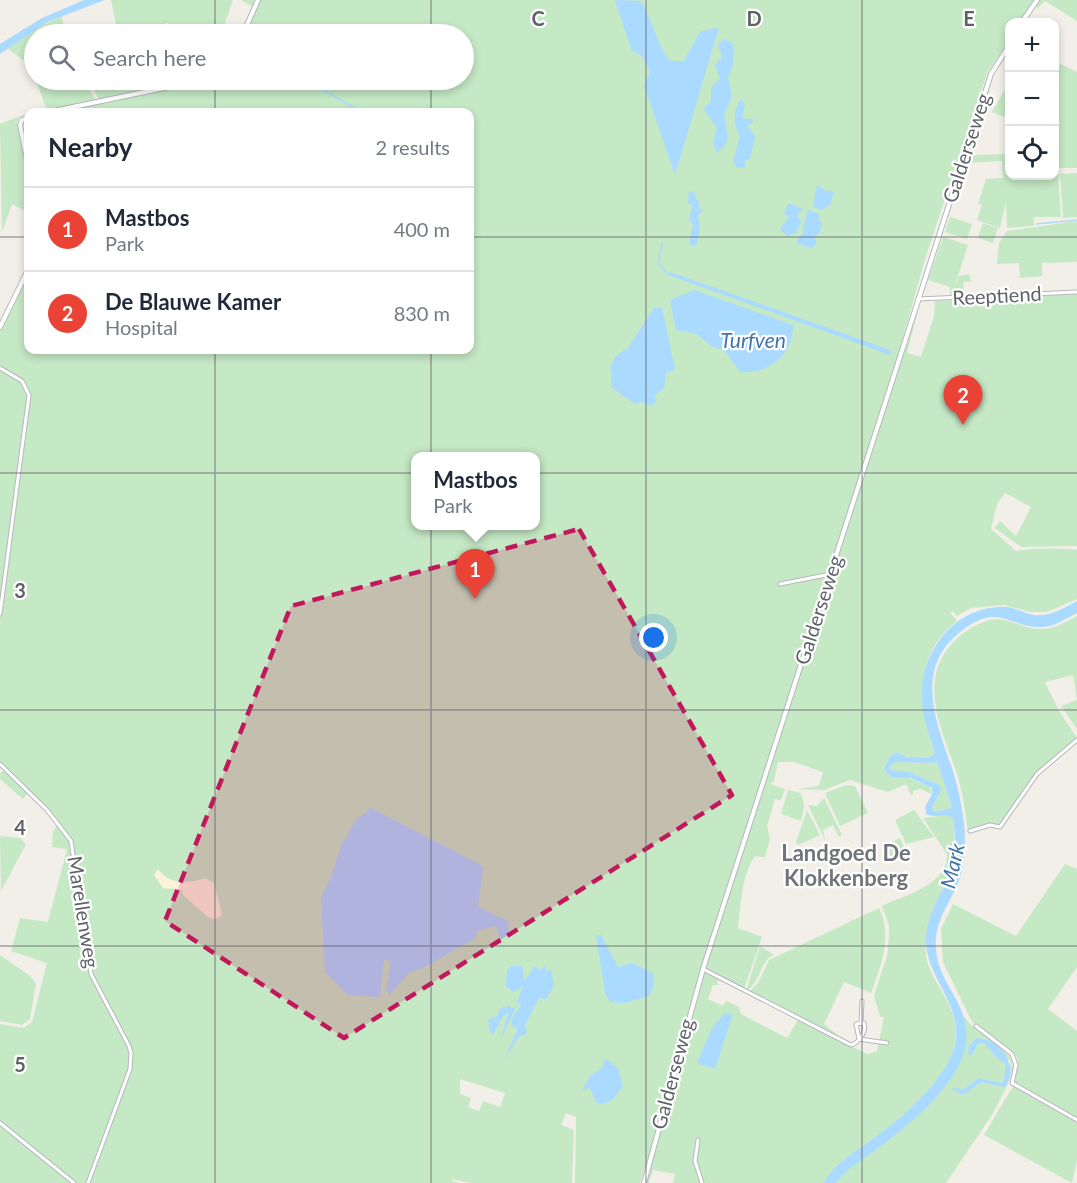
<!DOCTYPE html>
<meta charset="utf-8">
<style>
:root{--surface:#fff;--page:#f2f2f3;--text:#1f2937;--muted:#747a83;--line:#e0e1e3;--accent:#ea4335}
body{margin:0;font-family:Lato,sans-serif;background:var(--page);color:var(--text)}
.controls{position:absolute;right:18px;top:18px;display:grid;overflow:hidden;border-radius:12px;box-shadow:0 3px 9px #0003}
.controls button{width:54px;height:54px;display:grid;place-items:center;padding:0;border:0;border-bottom:2px solid var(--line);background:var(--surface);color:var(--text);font:30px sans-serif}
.you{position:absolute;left:654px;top:638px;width:21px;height:21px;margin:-15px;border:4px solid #fff;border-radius:50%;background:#1a73e8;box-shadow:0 0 0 9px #1a73e833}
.badge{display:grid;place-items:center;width:39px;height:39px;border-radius:50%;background:var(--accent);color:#fff;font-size:20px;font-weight:700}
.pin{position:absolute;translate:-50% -50px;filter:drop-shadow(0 2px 3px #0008)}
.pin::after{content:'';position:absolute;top:32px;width:21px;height:18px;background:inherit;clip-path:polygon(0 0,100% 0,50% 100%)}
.popup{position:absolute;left:411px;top:452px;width:129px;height:78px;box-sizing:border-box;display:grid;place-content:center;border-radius:12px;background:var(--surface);filter:drop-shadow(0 2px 4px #0005);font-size:20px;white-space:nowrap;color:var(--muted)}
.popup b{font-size:22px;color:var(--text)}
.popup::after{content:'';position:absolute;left:50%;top:100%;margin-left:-12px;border:12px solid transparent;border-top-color:var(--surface)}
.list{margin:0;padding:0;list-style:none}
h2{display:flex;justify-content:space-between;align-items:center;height:78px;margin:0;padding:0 24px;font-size:26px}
h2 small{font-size:20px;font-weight:400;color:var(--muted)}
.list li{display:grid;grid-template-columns:39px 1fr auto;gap:18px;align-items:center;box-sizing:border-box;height:84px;padding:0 24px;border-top:2px solid var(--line)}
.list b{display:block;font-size:22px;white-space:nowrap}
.list p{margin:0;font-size:20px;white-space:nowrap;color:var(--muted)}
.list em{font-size:20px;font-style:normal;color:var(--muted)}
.icon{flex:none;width:33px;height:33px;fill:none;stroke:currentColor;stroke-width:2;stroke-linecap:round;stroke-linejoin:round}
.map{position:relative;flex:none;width:1077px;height:1183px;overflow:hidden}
.search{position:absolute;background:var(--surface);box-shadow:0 3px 9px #0003;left:24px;top:24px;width:450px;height:66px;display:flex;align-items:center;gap:15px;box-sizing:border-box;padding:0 21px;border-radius:33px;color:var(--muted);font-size:22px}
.panel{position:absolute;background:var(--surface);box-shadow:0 3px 9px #0003;left:24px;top:108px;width:450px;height:246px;border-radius:12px}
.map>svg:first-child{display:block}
.green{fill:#c5e8c5;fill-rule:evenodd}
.sand{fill:#fbf3d9}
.water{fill:#aadaff;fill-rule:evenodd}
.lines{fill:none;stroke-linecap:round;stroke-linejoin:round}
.stream{stroke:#aadaff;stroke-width:1.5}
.minor-casing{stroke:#b5b8bc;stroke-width:5}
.tertiary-casing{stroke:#b5b8bc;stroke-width:6}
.minor{stroke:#fff;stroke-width:3}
.tertiary{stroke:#fff;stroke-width:4}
.marked{fill:#c2185b;fill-opacity:0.2;stroke:#c2185b;stroke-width:4.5;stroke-dasharray:12 8;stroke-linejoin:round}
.grid{fill:none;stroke:#5f6368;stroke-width:1.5;stroke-opacity:0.55}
.labels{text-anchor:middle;stroke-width:4.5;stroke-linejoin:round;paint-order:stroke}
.street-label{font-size:20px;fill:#5f6368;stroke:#fff}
.water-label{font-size:21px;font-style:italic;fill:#4174aa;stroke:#fff}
.quarter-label{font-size:22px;font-weight:bold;fill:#70757a;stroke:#fff}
.grid-label{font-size:20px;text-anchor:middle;font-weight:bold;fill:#5f6368;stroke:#fff;stroke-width:4.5;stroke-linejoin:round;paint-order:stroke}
</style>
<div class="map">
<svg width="1077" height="1183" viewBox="0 0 1077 1183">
<rect width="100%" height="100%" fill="#f1efe8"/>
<!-- green -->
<g class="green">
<polygon points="111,0 233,0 221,34 208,34 166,23 154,34 118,34"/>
<path d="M241,0h836v21l-32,-20 -7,7 -4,-2 -11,16h-13l-1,19 -22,32 -61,183 -28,99 3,1 18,-50 -12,47 14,4 13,-41 1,-15 142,-7v252l-56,1 -26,-19 5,-7 16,15 15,-29 -26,-14 -8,11 -6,25 25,22c20,-3 40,-3 61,-1v49l-30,13h-16l-27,-7 -33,3 -14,8 -4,-5 -3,1 7,9c-45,35 -38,86 -22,133 -9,8 -28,4 -39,-2l-6,4 -5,10 6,11 13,-1 26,11 2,7 -12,-5 -7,2v3l-2,1 -5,-11 -18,8 -38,-12 -26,10 -26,-1 21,-3 4,-14 -29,-10h-16l-4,19 -4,3 15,5 -4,11 -6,-1 -8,27 3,13 -5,18 -10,-1c-14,19 -14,50 -17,72l24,9 -18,52 -26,-9v5h-5l-5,14 15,7 3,-5 13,6 2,7 46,24 11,-18 69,34 10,-3 7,-33 -4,-2 -6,-20 13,-40 2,-19v-11l-7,-20c23,-11 66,-21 65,-52l-24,-36 25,-3 5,3c8,53 -22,79 -27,127 -4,34 36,56 29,98 -5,33 -54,76 -81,95 -18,14 -38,24 -50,45h-121l-6,-21 1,-20 -3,-1 -1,20 6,22h-27l2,-9 -22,-4 -4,13h-3l3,-15 -4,-1 -5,16h-65l1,-66 -10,-4 -5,12 13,5 -2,53h-102l-18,-4v2l7,2h-459v-159l24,4 8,-6 15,-59 -36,-12 9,-33 28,4 19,-73 -15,-2 1,-15 6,-11 -59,-60v-432l28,-54v75h442v-238h-415l159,-32h250v-46h-222l11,-27zM415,456h120v70h-120zM460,1079l45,14 -5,14 -17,-6 -4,10 -11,-4 3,-9 -11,-4z"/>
<polygon points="61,16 67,34 34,34 34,74 32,66 8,49 31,31"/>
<polygon points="1056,62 1077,72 1077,168 1055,168"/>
<polygon points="36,80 84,80 96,101 47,111"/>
<polygon points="89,80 158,80 165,86 99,100"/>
<polygon points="1009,82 1009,119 992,112"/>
<polygon points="28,113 19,117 17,122 28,176 28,212 12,204 2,232 0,124"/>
<polygon points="978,117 983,119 972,155 1009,154 1010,176 1054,176 1055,171 1058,171 1061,217 1034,217 1034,226 1007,228 1006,203 1000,228 977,220 982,205 978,204 986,179 1003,178 1002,161 963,163"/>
<polygon points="1077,173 1077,217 1063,218 1060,174"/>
<polygon points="950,217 972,224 967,239 945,232"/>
<polygon points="1077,221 1077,262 1042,263 1042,276 1020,278 1019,263 997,264 999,243 1007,231"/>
<polygon points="983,223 998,228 993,243 978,238"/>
<polygon points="943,237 968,245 954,288 959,276 969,274 971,282 964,281 962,296 950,296 950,287 928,280"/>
<path d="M1077,616v113l-16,-23 16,-6 -4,-25 -28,7 14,29 18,27 -39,33 -37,53 -33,7c-3,-18 -5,-37 -10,-54 -13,-41 -41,-90 -9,-130 11,-13 24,-22 41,-27 17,-4 32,9 49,9 14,1 26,-7 38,-13z"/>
<polygon points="937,760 952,808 934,812 932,807 941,791 938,784 908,772 890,770 889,767 895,762 933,763"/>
<polygon points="6,770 29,792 23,799 0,779 0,773"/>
<polygon points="846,785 855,786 868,813 840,826 825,793"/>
<path d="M788,790l12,3c6,10 4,17 1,28l-20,-7z"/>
<polygon points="824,798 842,835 839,837 833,825 823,830 826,842 808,805 817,806"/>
<polygon points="807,810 820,835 798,845 796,842"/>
<polygon points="914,810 934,837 906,844 895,820"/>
<polygon points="0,836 20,838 26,844 1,891"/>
<polygon points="900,838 905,850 891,857 885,845"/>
<polygon points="1065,864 1077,869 1077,967 1048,1009 1077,1031 1077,1118 1015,1083 1018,1062 1016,1056 971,1020 943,962 941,929 953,904 1016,936"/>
<path d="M879,908c14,28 2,57 -8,85l-27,-11 -20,42 17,14 -92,-46 9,-9 11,-23z"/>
<path d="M760,946l14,9c-16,7 -12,27 -28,36z"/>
<polygon points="0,955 30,976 36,984 30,1019 22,1025 0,1021"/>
<path d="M964,1016l5,7c16,13 52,29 42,53l-1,-15 -26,-23h-7l-8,7 1,11 8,-12 6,-1 13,15 9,5v11l-5,9 -22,-5 -22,16 24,-12 24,4 3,-2 -16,31 -46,68h-110l10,-12 62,-48 26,-26 30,-46z"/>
<polygon points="1013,1086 1077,1123 1077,1160 1072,1183 984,1135"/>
</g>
<!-- sand -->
<path class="sand" d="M158,869c10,16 32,15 47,9l9,5 8,32 -6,4 -7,-1 -26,-23 -1,-5 -19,-2 -9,-13z"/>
<!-- water -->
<g class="water">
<polygon points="84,0 105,0 47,22 0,54 0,44 42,18"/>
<path d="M618,0l23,1c11,16 18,51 30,60h13l16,-29 19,-5 -44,148 -31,-90 6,-13 -8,-16 -10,-5 -17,-50z"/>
<path d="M723,39l9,3c3,8 2,28 -4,35l4,20 -8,17 4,23 -3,9 -8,7 -4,-11 4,-14 -13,-18 2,-5 5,-3v-14l9,-10 -5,-13 7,-8 -4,-11z"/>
<path d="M742,99l3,7 -3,10 2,3h9v3l-6,4 8,10 -5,23 -5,1v7l-8,1 -4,-6 7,-26c-7,-10 -7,-29 2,-37z"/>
<polygon points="817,185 829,193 830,190 834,193 830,205 822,210 813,207"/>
<polygon points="689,190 695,193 696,199 700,203 698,208 703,210 698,216 700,228 697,244 693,247 689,243 693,225 689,220 692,205 688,203"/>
<polygon points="788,203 803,209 797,216 801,221 796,233 787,236 780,229 789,217 784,214"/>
<polygon points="808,210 820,214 819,220 822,223 820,232 815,236 816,244 811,248 797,243 798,238 804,233 803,226"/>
<polygon points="670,272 865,341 892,351 890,355 668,275"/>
<path d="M694,290l99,35c1,29 -25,50 -53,47l-15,-21 -14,-5 -14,-12 -21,-4 -6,-30z"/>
<polygon points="662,307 675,370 666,373 664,388 654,396 656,401 651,406 641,402 635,404 611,387 612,375 610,367 616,356 628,348 654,308"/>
<path d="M1077,601v12c-10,5 -22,13 -33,14 -36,2 -45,-27 -85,6 -46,37 -22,92 -6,138 5,17 9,35 11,53 2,17 1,38 -4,54 -9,25 -27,43 -24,72 3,38 40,57 28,102 -10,36 -57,75 -87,97 -14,11 -30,19 -41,34h-12c11,-21 32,-31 50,-45 28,-20 79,-64 82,-100 3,-39 -33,-64 -30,-103 2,-22 14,-39 23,-59 7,-17 7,-41 4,-58 -8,-6 -17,1 -27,-4l-1,-7 7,-13v-6l-21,-10 -20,-1 -7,-8 6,-13 6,-4 11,5 21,1 7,-4c-5,-17 -12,-35 -13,-53 -3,-46 29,-91 76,-94 12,-1 20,3 31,7 18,5 33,-5 48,-13zM937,761l15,47 -18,4 -2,-5 9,-16 -1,-6 -32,-13 -18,-2 -1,-3 6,-5 38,1z"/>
<polygon points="371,808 483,866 478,907 508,921 509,934 500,939 496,926 477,931 475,938 423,968 410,972 389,995 386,990 391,961 384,960 380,997 348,995 325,972 321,897 330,880 341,846 356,820"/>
<polygon points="596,935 601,935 618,967 632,963 653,973 654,986 649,996 624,1003 610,1002 605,993"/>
<polygon points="511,966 522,966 525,981 534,966 540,970 545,966 546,971 551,969 554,986 546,999 539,998 524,1027 527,1029 525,1035 519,1036 504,1061 517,1030 515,1026 511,1027 512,1019 522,1003 518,1003 500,1041 509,1011 501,1019 494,1034 490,1032 488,1019 498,1016 498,1011 504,1006 506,1008 509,1004 510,1007 515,1008 523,986 514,992 506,987 507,970"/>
<polygon points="725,1013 733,1014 715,1069 697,1063 712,1028"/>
<path d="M977,1038c23,0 44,30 28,49l-24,-5 -18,13 -13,-7 14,1 15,-11 22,5 3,-4 2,-15 -9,-6 -13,-15 -6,1 -7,12 -3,-2 1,-9z"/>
<polygon points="605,1058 618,1068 623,1086 611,1101 601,1104 596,1102 590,1088 582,1090 590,1076 602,1068"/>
</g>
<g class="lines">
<!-- stream -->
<g class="stream">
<polyline points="306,80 353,107"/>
<polyline points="357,110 361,112"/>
<polyline points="1036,224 1077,220"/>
<polyline points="662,243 658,263 668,274"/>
</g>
<!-- minor casing -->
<g class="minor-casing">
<g id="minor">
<polyline points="918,299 1077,292"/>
<polyline points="0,368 22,381 29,395 0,614"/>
<polyline points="780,584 831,574"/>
<polyline points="0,764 47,810 71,841 91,974 129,1046 131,1053 130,1069 88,1183"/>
<polyline points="970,831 990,825 1000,827 1037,774 1077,740"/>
<path d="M703,969l148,76c8,-2 16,-14 13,-22l-8,1 3,15"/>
<polyline points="861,1023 862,1001"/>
<polyline points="976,1026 1012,1054 1016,1065 1012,1083 1077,1120"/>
<polyline points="859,1039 887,1043"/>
<polyline points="0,1123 74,1183"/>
<polyline points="698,1140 695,1161 702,1183"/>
</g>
</g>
<!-- tertiary casing -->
<g class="tertiary-casing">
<g id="tertiary">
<polyline points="1022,22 1037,0"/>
<polyline points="243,34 258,0"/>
<polyline points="49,112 202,80"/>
<polyline points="28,117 22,120 20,125 28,164"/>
<polyline points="0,327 28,270"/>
<polyline points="644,1183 703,969 991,74 1010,44"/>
</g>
</g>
<!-- minor -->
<use href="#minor" class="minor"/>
<!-- tertiary -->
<use href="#tertiary" class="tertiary"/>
</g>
<!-- marked area -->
<path class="marked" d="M579,529l153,266 -388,243 -179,-117 126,-315z"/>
<!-- grid -->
<path class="grid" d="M215,0v34M431,0v34M646,0v1183M862,0v1183M215,80v32M431,80v32M0,237h28M470,237h607M215,350v833M431,350v833M0,473h1077M0,710h1077M0,946h1077"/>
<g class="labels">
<!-- street labels -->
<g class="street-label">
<text transform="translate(967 148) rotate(-72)" y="7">Galderseweg</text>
<text transform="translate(997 296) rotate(-3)" y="7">Reeptiend</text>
<text transform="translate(819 610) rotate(-72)" y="7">Galderseweg</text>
<text transform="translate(83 912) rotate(81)" y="7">Marellenweg</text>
<text transform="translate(673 1074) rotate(-75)" y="7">Galderseweg</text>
</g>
<!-- water labels -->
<g class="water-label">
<text x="753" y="348">Turfven</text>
<text transform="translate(953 866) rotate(-77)" y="7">Mark</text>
</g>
<!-- quarter labels -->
<g class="quarter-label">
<text x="846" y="861">Landgoed De<tspan x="846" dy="25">Klokkenberg</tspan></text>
</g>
</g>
<g class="grid-label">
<text x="538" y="26">C</text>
<text x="754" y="26">D</text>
<text x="969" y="26">E</text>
<text x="20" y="598">3</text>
<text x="20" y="835">4</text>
<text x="20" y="1072">5</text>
</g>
</svg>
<div class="controls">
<button>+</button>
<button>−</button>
<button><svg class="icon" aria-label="locate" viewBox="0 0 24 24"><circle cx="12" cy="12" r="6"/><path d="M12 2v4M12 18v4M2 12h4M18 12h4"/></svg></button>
</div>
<div class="you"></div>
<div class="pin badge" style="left:475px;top:599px">1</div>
<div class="popup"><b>Mastbos</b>Park</div>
<div class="pin badge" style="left:963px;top:425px">2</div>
<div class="search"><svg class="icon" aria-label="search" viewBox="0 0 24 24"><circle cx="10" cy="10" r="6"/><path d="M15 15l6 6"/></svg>Search here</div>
<section class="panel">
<h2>Nearby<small>2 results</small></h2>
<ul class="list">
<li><span class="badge">1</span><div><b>Mastbos</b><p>Park</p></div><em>400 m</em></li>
<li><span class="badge">2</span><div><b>De Blauwe Kamer</b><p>Hospital</p></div><em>830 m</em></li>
</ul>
</section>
</div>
